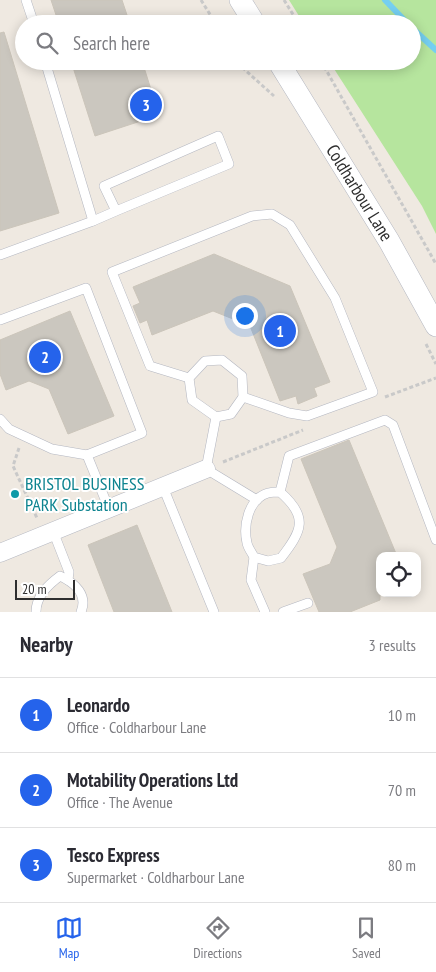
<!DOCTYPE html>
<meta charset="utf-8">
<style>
:root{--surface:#fff;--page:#f7f7f7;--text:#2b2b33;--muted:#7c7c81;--line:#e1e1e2;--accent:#2563eb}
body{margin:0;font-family:"PT Sans Narrow",sans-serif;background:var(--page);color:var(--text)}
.controls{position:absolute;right:15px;bottom:15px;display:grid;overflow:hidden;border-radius:10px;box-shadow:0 2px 12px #0003}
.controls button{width:45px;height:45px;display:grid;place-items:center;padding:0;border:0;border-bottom:1px solid var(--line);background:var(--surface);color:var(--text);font:25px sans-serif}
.scale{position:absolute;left:15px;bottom:12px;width:60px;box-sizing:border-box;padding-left:5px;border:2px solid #2e2e2e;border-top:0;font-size:14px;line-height:18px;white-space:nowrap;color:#2e2e2e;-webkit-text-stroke:4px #fff;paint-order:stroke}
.you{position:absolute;left:244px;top:315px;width:18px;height:18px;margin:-12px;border:4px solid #fff;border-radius:50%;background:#1a73e8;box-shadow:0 0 0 8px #1a73e833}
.badge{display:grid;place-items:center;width:32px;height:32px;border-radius:50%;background:var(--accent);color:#fff;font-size:16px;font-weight:700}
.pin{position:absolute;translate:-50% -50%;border:2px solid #fff;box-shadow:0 1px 5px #0006}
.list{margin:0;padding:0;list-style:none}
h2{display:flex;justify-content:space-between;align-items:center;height:65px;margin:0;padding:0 20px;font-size:21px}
h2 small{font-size:16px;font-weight:400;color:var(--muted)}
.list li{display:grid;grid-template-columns:32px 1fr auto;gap:15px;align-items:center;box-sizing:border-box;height:75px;padding:0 20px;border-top:1px solid var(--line)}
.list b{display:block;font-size:19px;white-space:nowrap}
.list p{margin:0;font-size:16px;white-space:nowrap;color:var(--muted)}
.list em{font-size:16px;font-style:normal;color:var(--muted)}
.icon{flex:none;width:28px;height:28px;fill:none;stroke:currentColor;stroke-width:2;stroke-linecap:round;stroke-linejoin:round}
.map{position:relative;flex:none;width:436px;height:612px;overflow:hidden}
.search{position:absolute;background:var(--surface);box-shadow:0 2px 12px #0003;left:15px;right:15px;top:15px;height:55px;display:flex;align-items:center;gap:12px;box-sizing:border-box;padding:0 18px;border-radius:28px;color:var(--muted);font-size:19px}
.sheet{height:290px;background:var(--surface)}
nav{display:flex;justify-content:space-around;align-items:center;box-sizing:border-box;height:70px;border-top:1px solid var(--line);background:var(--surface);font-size:14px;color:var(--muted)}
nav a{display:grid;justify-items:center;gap:2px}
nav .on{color:var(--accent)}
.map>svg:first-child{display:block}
.green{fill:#b6e59e}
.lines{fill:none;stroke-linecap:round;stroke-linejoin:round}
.stream{stroke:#75cff0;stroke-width:6}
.building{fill:#cbc7bf;stroke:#cbc5ba}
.service-casing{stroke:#b4b7c1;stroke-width:10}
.minor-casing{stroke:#b4b7c1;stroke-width:19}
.tertiary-casing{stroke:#b4b7c1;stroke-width:22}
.path{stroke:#c9c9c9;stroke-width:3;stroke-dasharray:4 2.5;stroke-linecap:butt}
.service{stroke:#fff;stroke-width:9}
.minor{stroke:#fff;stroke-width:18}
.tertiary{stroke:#fff;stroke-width:21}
.culture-dot{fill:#0f9aa8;stroke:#fff;stroke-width:2}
.labels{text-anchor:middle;stroke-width:4;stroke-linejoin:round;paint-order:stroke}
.street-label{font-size:18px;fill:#2e2e2e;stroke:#fff}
.culture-label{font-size:18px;fill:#0d838f;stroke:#fff;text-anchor:start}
</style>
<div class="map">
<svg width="436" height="612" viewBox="0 0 436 612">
<rect width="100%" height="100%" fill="#efe9e1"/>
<!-- green -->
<polygon class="green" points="289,0 436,0 436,234 422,206 329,61 412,61 412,24 304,24"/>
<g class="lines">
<!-- stream -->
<g class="stream">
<polyline points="385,0 408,24"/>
<polyline points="412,28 436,50"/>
</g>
</g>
<!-- building -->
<g class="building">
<polygon points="51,0 122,0 130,24 59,24"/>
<polygon points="4,32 59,213 0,231 0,33"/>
<polygon points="71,61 142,61 159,115 95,136"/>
<polygon points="214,254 290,286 330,382 314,388 317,396 298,404 296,396 280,401 250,326 233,319 213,311 152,335 147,320 140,323 133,306 140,303 133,287"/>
<polygon points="70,311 114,416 68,434 49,389 29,381 6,390 0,374 0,340"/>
<polygon points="349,440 397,556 380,556 380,600 350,612 319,612 303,574 330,564 337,547 301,459"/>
<polygon points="137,525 172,612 114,612 88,545"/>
</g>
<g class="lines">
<!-- service casing -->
<g class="service-casing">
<g id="service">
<polyline points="26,0 34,24"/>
<polyline points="45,61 93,221"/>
<polyline points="0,255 93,221 116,211 104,186 218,136 229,164 116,211"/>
<polyline points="0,320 86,288 142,433 87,455 52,449 9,429 0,419"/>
<polygon points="222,360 242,376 243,397 231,414 216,417 192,400 189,378 205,361"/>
<polyline points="189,378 150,366 112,272 252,216 272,214 290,225 335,298 373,392 307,416 289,413 243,397"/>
<polyline points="216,417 206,469 257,500"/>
<polyline points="87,455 109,509"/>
<polyline points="163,487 214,612"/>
<polyline points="280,492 289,456 385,420 393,425 436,540"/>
<path d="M280,492c29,25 22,39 1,66l-13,3 -14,-4c-2,-4 -6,-9 -7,-14 -4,-17 1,-44 21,-50 4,-1 8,-1 12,-1z"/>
<polyline points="53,531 69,572 68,580"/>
<polyline points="254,557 251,580 265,612"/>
<path d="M36,612c0,-16 12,-27 24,-36 15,7 28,19 21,36"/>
<polyline points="283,612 308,603"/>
</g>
</g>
<!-- minor casing -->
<g class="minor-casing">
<polyline id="minor" points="0,553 206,469"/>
</g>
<!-- tertiary casing -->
<g class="tertiary-casing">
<g id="tertiary">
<polyline points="240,0 255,24"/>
<path id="s1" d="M278,61l111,180 47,85"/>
</g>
</g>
<!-- path -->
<g class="path">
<polyline points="201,0 216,24"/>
<polyline points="284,0 299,24"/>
<polyline points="240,61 245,70 274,96"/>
<polyline points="321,61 436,264"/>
<polyline points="426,344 436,364"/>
<polyline points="385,397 436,378"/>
<polyline points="19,448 13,466 37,518"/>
<polyline points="223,462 303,430"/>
</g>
<!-- service -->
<use href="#service" class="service"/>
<!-- minor -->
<use href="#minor" class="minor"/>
<!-- tertiary -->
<use href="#tertiary" class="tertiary"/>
</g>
<!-- markers -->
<circle class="culture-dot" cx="15" cy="494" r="5"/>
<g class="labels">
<!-- street labels -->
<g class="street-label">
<text dy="6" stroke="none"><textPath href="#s1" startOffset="155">Coldharbour Lane</textPath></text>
</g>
<!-- culture labels -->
<g class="culture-label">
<text x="25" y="490">BRISTOL BUSINESS<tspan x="25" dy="21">PARK Substation</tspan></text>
</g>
</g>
</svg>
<div class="controls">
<button><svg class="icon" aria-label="locate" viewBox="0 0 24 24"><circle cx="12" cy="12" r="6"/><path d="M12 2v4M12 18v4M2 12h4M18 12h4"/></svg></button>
</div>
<div class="scale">20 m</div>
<div class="you"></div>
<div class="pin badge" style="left:280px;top:331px">1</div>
<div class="pin badge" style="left:45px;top:357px">2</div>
<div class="pin badge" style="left:146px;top:105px">3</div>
<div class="search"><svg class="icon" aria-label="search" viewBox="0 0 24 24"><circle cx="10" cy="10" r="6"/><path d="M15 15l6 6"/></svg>Search here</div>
</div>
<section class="sheet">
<h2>Nearby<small>3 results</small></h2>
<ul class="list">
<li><span class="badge">1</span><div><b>Leonardo</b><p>Office · Coldharbour Lane</p></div><em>10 m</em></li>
<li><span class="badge">2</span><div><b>Motability Operations Ltd</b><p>Office · The Avenue</p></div><em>70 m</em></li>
<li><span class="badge">3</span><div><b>Tesco Express</b><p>Supermarket · Coldharbour Lane</p></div><em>80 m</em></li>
</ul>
</section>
<nav>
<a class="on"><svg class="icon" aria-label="map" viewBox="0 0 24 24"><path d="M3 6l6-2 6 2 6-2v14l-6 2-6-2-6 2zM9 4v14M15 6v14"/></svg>Map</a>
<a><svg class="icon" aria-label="directions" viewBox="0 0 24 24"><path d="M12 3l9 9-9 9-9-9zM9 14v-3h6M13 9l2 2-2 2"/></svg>Directions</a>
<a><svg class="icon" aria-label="saved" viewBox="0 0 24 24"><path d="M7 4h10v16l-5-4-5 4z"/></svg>Saved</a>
</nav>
